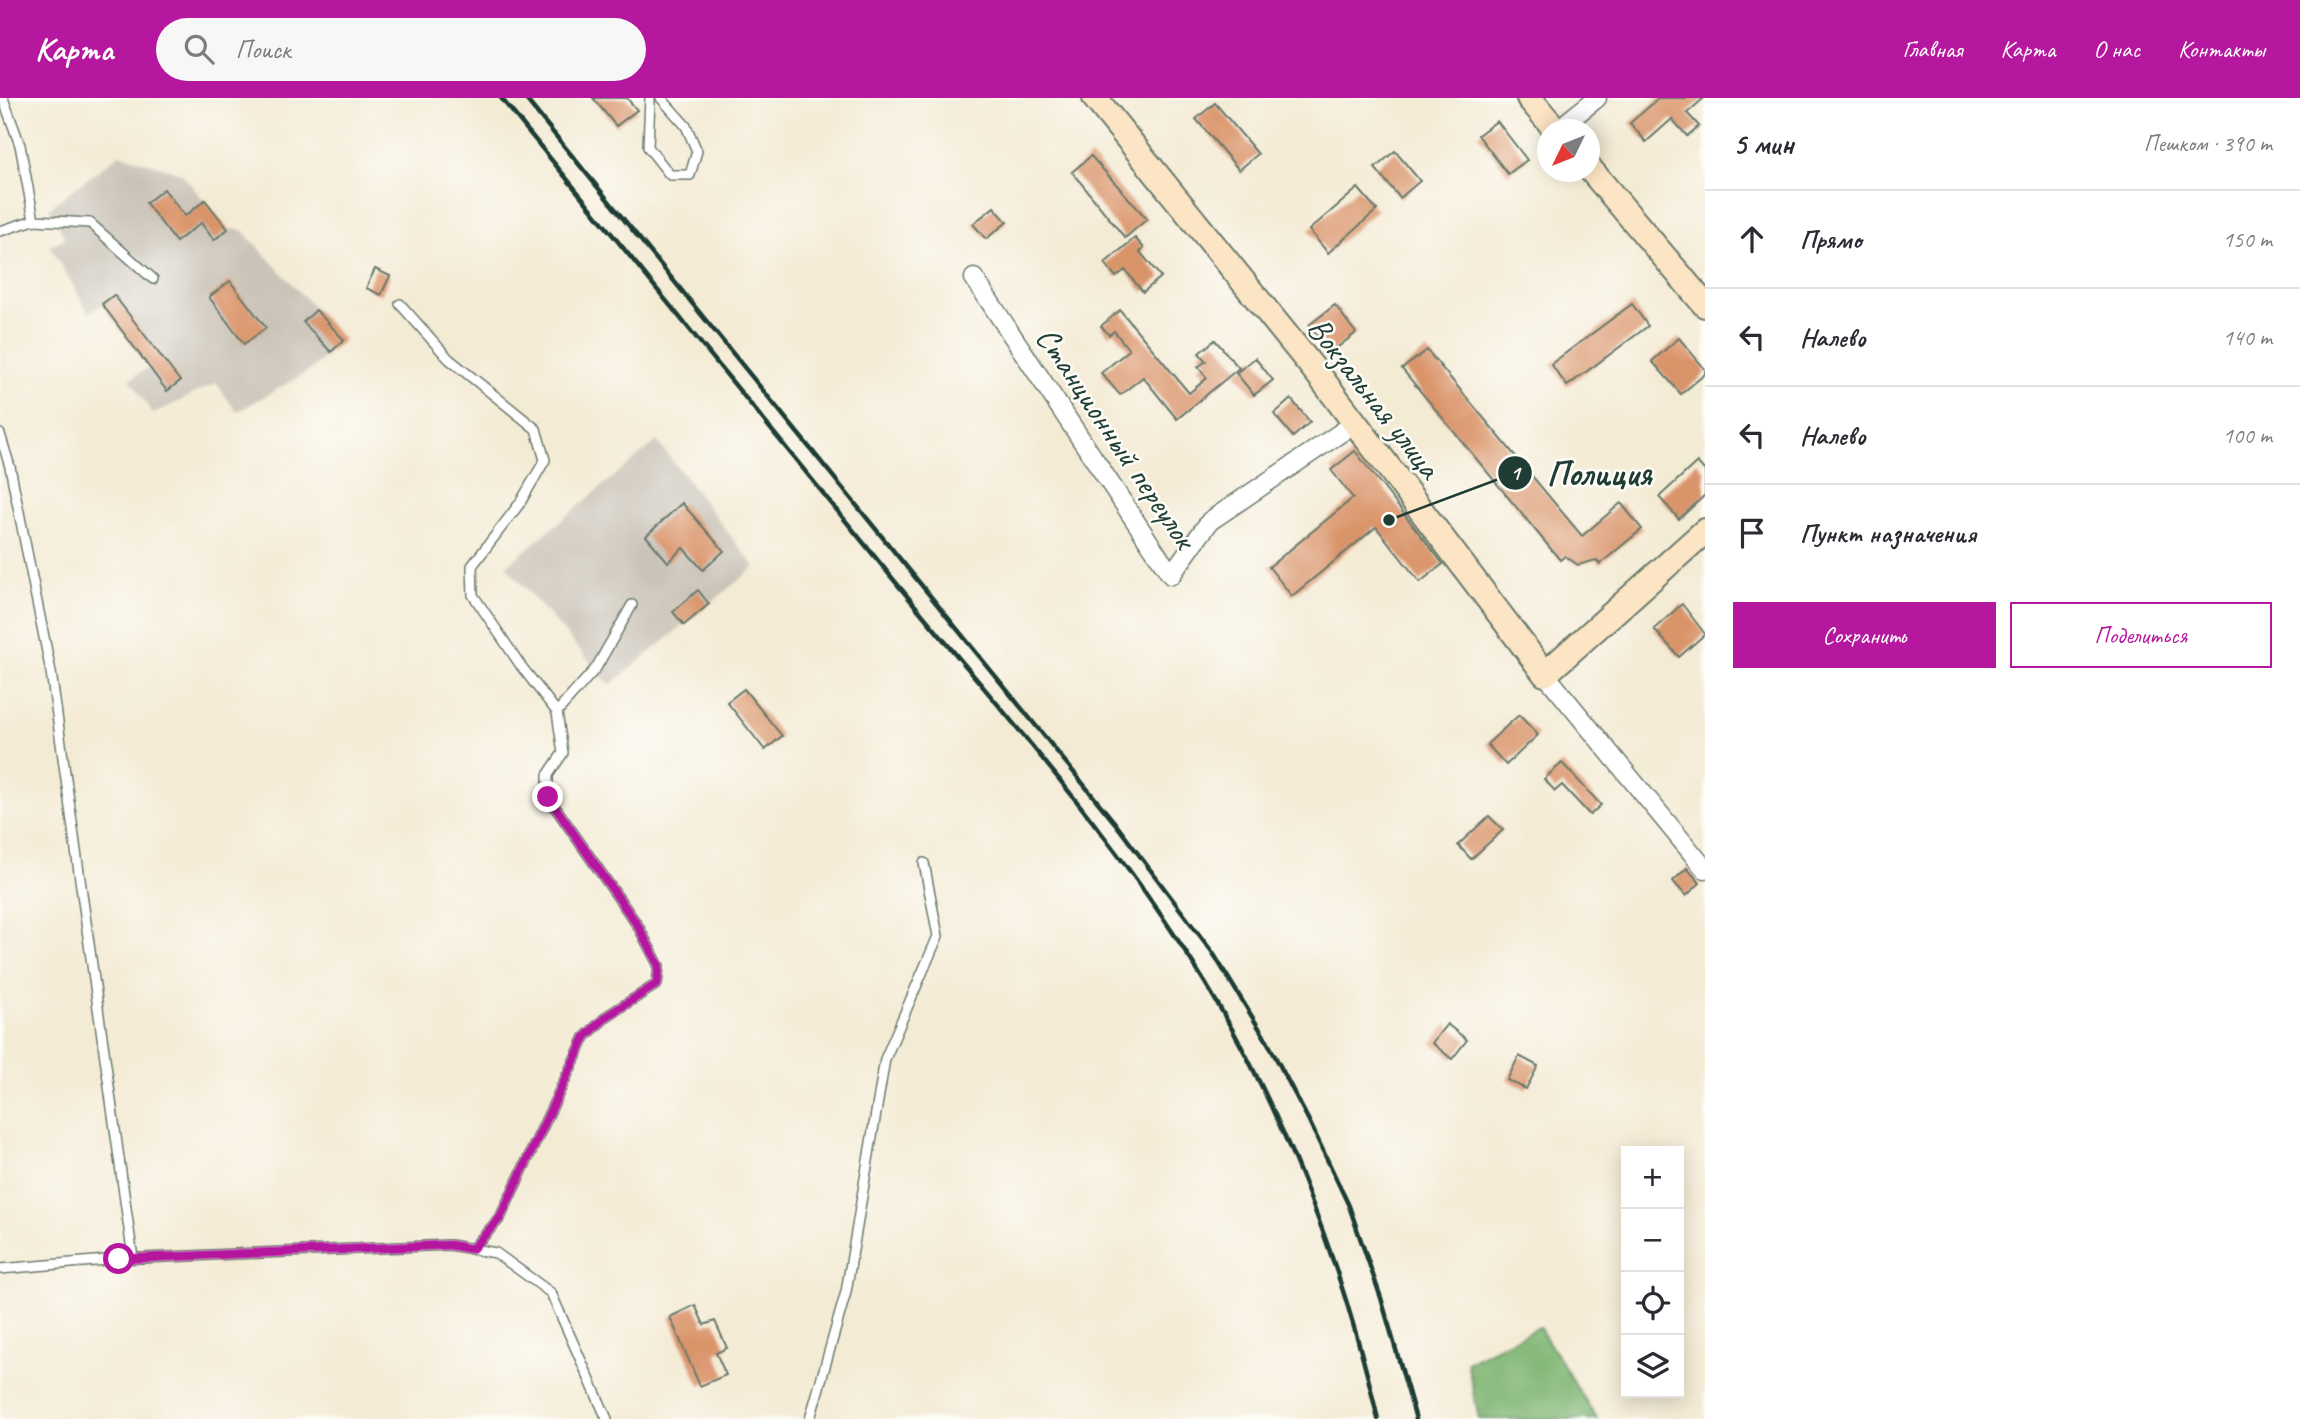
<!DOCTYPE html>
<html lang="ru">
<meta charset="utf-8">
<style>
:root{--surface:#fff;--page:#f7f7f7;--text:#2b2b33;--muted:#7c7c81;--line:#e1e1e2;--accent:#b5179e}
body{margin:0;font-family:Caveat,sans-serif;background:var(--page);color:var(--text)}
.controls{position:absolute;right:21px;bottom:21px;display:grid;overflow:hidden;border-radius:0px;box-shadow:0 4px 18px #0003}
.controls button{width:63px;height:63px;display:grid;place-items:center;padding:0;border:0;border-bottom:2px solid var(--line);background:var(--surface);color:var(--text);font:35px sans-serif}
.compass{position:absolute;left:1537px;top:21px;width:63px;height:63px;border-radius:50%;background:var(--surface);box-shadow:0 4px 18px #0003;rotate:227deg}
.stop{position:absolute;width:21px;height:21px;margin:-16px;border:5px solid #b5179e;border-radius:50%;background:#fff}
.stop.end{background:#b5179e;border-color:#fff;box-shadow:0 2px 7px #0008}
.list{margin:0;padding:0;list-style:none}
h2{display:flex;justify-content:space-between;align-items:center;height:91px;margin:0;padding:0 28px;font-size:30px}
h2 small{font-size:23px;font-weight:400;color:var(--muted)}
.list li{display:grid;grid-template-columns:46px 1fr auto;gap:21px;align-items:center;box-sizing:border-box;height:98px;padding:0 28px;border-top:2px solid var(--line)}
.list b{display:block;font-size:26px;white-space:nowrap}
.list em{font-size:23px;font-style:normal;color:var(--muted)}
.actions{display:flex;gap:14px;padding:21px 28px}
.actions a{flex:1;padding:16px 0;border:2px solid var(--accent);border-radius:0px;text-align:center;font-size:24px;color:var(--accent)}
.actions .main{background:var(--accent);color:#fff}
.icon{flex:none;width:38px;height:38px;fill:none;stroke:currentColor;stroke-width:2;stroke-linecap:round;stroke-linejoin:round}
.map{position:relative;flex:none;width:1705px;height:1321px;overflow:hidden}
header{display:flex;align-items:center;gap:42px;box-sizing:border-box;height:98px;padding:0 35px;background:var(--accent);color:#fff}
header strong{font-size:33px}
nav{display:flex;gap:38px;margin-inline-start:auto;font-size:24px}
.search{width:490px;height:63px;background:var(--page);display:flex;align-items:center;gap:18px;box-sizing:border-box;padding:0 24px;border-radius:38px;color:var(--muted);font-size:26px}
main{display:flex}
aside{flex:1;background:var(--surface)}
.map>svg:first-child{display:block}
.industrial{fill:#cac3b8}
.forest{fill:#80b673;stroke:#507a54;stroke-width:2}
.building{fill:#da946b}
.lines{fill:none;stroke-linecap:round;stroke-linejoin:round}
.lane-casing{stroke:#6a7a6c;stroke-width:12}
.street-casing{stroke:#6a7a6c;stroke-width:21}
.secondary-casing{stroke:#6a7a6c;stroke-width:28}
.lane{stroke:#fff;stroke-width:9}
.street{stroke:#fff;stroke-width:18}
.secondary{stroke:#fce5c4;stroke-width:24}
.rail{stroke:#1f3d34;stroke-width:4.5}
.route{stroke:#b5179e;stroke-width:9}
.labels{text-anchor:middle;stroke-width:5;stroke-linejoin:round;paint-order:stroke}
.street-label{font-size:33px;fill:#1f3d34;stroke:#fdfcf7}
.leader{fill:none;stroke:#1f3d34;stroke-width:2.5}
.callout-dot{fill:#1f3d34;stroke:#fdfcf7;stroke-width:2.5}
.mark-label{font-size:21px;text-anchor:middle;font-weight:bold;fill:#fff}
.callout-label{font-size:35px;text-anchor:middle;font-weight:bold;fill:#1f3d34;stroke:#fdfcf7;stroke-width:5;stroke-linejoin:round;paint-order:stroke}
</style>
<header>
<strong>Карта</strong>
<div class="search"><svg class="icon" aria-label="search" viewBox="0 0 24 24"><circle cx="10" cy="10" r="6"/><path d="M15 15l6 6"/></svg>Поиск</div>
<nav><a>Главная</a><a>Карта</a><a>О нас</a><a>Контакты</a></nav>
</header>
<main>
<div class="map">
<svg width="1705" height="1321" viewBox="0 0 1705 1321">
<rect width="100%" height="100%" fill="#fdfcf7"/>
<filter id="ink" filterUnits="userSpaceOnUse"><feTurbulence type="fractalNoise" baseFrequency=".0143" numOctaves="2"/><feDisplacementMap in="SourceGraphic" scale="14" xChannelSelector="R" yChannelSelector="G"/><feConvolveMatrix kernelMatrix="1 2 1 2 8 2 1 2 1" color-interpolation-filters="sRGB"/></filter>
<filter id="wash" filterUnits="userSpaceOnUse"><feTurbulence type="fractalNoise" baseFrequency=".00686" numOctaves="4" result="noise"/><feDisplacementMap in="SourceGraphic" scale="28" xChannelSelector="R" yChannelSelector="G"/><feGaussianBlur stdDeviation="1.57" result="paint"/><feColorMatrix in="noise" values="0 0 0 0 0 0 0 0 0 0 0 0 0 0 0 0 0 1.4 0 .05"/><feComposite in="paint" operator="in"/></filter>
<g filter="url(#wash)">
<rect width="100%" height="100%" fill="#f4ebd5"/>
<!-- industrial -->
<g class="industrial">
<polygon points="120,56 181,75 228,131 242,132 344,242 309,273 237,314 216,285 153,316 130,281 149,269 102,207 89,215 50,148 65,140 49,110"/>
<polygon points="657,343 755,469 610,587 506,468"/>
</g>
<!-- forest -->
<polygon class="forest" points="1539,1229 1597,1321 1479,1321 1467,1264"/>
<g id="blocks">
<!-- building -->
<g class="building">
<polygon points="593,0 627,0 637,12 616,28"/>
<polygon points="1659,0 1704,0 1687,15 1699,28 1687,38 1672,21 1646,44 1630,25"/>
<polygon points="1215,5 1258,56 1239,72 1196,21"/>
<polygon points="1497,23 1527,62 1508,76 1478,37"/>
<polygon points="1395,53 1420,83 1400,100 1375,70"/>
<polygon points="1091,58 1147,121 1125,140 1072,74"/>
<polygon points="1358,90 1377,112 1328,155 1309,132"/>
<polygon points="164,91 185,118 205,102 228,131 214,142 201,125 176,144 146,105"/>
<polygon points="994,109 1007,124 986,141 973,126"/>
<polygon points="1135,140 1144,150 1140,154 1161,179 1143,194 1125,172 1116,179 1105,165"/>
<polygon points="375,171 390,178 381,197 366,190"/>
<polygon points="230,183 266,230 244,246 209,199"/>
<polygon points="114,197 180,283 167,293 102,206"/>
<polygon points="1632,206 1648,228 1567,288 1551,266"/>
<polygon points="1335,207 1356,235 1330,255 1309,227"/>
<polygon points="316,212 344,242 331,254 303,224"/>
<polygon points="1120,212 1189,295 1207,280 1198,269 1206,263 1199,255 1215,242 1239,270 1177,321 1143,279 1120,297 1101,275 1129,252 1114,233 1109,237 1101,228"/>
<polygon points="1679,240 1705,271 1705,276 1681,296 1652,263"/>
<polygon points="1427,252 1582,438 1621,405 1642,431 1600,466 1596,462 1578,467 1565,458 1560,462 1402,271"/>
<polygon points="1255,260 1273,282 1254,297 1236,275"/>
<polygon points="1291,301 1310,324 1293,339 1274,316"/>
<polygon points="1355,353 1443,466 1420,484 1376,429 1292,498 1269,469 1353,400 1331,372"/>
<polygon points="1697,364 1705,373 1705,397 1679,421 1659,399"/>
<polygon points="682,405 724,453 703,472 683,450 668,464 646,438"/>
<polygon points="698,492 709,506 684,527 673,514"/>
<polygon points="1682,506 1705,536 1679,559 1654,531"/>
<polygon points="744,591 782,638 765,652 727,604"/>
<polygon points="1519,617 1538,637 1506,667 1487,646"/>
<polygon points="1562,665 1601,707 1590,717 1562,687 1555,693 1544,681"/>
<polygon points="1489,718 1503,732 1471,761 1458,747"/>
<polygon points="1687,770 1700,785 1686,798 1673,783"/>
<polygon points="1447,926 1467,942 1452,961 1432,945"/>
<polygon points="1519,958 1538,968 1526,991 1507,982"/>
<polygon points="695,1207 704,1227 715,1223 727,1250 716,1255 726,1277 700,1288 670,1219"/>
</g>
</g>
</g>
<g filter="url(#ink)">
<use href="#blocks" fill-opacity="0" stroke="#6a7a6c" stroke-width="2"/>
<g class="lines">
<!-- lane casing -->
<g class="lane-casing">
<g id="lane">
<polyline points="3,0 20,47 34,122"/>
<polyline points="650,0 648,49 670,77 690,77 697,53 686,28 661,0"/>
<polyline points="0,133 34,122 90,125 153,181"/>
<polyline points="400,206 449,261 536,331 545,362 520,405 472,468 473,497 521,568 557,614 563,655 548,677 548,699 638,828 659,868 657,886 607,918 585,939 500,1120 472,1151"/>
<polyline points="0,336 10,369 51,574 133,1160"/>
<polyline points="557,614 596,570 632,507"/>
<polyline points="0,1171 119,1161 450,1147 496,1155 551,1195 607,1321"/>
<polyline points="810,1321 846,1194 885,961 938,838 924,765"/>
</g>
</g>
<!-- street casing -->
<g class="street-casing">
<g id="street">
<polyline points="1557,32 1597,0"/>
<polyline points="974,180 1171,477 1210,423 1355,325"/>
<polyline points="1545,576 1705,771"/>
</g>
</g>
<!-- secondary casing -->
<g class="secondary-casing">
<g id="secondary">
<polyline points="1095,0 1321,280 1545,576 1705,433"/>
<polyline points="1529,0 1556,32"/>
<polyline points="1590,71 1705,207"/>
</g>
</g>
<!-- lane -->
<use href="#lane" class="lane"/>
<!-- street -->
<use href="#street" class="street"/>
<!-- secondary -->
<use href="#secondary" class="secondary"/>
<!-- rail -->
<g class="rail">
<path d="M501,0c130,161 261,321 392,481 125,152 263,302 354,478 59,115 102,236 131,362"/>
<polyline points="525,0 1115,725 1213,855 1267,943 1309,1023 1349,1108 1381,1200 1416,1321"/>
</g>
</g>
</g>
<g class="lines" filter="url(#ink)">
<!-- route -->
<polyline class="route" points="119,1161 450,1147 472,1151 500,1120 585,939 607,918 657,886 659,868 638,828 548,699"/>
</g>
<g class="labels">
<!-- street labels -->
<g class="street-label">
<text transform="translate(1375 299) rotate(52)" y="12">Вокзальная улица</text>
<text transform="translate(1117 339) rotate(56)" y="12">Станционный переулок</text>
</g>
</g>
<!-- callouts -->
<path class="leader" d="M1389 422L1515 375"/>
<g class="callout-dot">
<circle cx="1389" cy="422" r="7"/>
<circle cx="1515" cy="375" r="18"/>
</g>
<g class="mark-label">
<text x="1515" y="382">1</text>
</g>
<g class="callout-label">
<text x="1599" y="387">Полиция</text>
</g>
</svg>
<div class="controls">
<button>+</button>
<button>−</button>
<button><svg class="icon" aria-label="locate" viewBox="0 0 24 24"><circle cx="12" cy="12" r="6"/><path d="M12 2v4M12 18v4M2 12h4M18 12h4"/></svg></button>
<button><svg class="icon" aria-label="layers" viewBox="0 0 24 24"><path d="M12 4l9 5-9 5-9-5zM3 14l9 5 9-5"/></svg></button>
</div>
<svg class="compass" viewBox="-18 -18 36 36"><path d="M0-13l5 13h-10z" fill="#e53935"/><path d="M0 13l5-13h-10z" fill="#7c7c81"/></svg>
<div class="stop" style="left:119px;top:1161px"></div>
<div class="stop end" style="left:548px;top:699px"></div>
</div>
<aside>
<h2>5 мин<small>Пешком · 390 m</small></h2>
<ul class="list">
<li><svg class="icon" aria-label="ahead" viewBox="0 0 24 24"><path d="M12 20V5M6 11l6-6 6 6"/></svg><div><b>Прямо</b></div><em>150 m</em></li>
<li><svg class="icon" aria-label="left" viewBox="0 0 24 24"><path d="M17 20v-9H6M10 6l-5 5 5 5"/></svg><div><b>Налево</b></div><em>140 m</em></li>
<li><svg class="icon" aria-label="left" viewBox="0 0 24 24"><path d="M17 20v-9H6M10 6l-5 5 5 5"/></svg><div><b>Налево</b></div><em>100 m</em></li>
<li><svg class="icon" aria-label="arrive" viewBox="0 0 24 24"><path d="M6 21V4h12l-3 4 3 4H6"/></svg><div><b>Пункт назначения</b></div></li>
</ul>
<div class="actions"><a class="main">Сохранить</a><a>Поделиться</a></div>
</aside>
</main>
